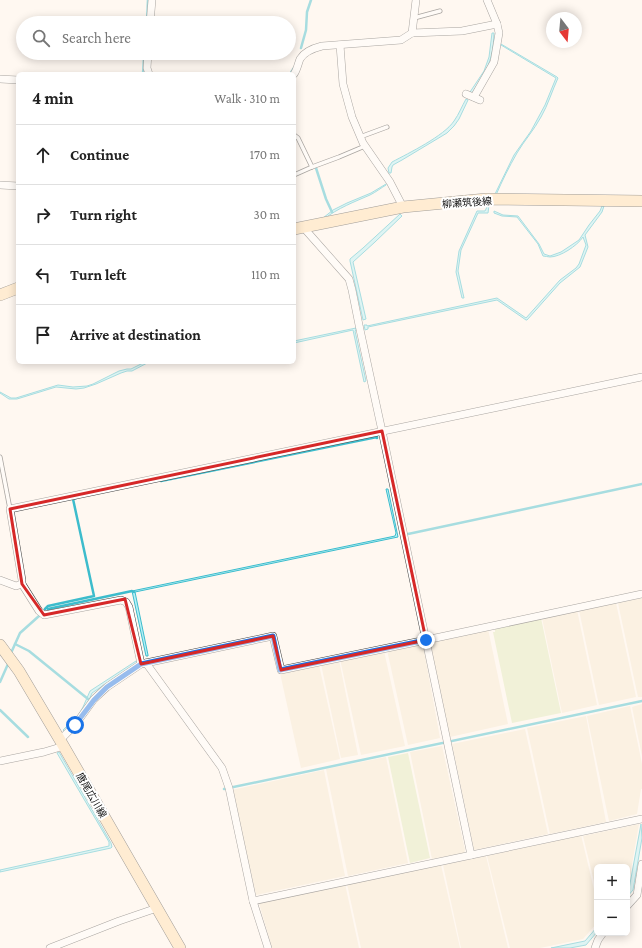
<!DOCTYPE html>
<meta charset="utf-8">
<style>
:root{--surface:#fff;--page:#f2f2f2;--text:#222;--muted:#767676;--line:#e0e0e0}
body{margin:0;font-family:"Crimson Pro","Noto Sans JP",serif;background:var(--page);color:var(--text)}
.controls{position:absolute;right:12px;bottom:12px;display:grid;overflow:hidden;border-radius:6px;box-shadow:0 2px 10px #0003}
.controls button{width:36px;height:36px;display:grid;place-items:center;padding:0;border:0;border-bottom:1px solid var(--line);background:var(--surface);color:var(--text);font:20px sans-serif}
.compass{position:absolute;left:546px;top:12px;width:36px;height:36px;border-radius:50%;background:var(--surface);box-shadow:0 2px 10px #0003;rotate:164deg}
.stop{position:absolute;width:12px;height:12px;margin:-9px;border:3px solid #1a73e8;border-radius:50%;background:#fff}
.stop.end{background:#1a73e8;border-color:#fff;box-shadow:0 1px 4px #0008}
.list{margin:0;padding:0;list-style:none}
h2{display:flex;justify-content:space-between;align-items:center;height:52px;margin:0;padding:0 16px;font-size:17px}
h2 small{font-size:13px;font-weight:400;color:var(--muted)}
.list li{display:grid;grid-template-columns:26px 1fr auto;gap:12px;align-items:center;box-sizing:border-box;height:60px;padding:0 16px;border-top:1px solid var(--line)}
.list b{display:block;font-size:15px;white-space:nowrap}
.list em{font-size:13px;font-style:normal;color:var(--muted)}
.icon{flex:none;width:22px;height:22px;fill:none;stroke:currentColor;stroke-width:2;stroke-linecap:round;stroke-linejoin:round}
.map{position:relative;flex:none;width:642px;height:948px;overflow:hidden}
.search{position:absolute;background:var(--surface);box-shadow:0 2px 10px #0003;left:16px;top:16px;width:280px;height:44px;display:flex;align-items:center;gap:10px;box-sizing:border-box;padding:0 14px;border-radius:22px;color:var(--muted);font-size:15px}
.panel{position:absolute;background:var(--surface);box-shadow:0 2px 10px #0003;left:16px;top:72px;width:280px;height:292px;border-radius:6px}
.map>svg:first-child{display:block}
.farmland{fill:#f5e8d1}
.green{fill:#e0e9ba}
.water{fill:#b6f0f6;stroke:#3dbccc}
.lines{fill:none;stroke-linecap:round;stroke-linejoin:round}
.stream{stroke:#3dbccc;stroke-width:2.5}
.lane-casing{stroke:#424242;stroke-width:5}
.street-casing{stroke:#424242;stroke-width:8}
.secondary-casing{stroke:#313131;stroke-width:12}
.lane{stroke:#fff;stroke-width:3.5}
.street{stroke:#fff;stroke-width:7}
.secondary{stroke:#fedead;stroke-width:11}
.route{stroke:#1a73e8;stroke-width:5}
.marked{fill:none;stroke:#d62828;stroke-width:3;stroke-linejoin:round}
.labels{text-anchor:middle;stroke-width:4;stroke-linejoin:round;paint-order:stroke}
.street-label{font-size:10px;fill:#0f0f0f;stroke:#fff}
</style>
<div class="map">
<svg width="642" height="948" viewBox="0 0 642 948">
<rect width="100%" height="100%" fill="#fff8f1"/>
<!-- farmland -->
<g class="farmland">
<polygon points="642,598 642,697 638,697 618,603"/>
<polygon points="616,603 636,697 599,705 579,610"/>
<polygon points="577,610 597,705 562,713 542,618"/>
<polygon points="488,629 508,724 450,737 429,644 432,640"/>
<polygon points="420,643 423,645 440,738 408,745 387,650"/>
<polygon points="384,651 405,746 361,755 340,659"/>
<polygon points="339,660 358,755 341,758 321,664"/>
<polygon points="319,665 340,759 301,768 280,673"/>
<polygon points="642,704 642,756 632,707"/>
<polygon points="630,706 642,764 642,789 641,789 637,814 609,821 587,716"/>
<polygon points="586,716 606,822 550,834 527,728"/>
<polygon points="525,729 548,834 474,850 452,744"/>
<polygon points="442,746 465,850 464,853 432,859 410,752"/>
<polygon points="386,757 408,863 348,876 326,769"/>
<polygon points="324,770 345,876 256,895 232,790"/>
<polygon points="639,824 628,887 627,888 627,867 597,867 597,894 583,836"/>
<polygon points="581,835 597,902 597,923 583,939 540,948 510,948 487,856"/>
<polygon points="486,856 508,948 461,948 443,865"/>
<polygon points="441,865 460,948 361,948 347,884"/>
<polygon points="345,884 359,948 272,948 259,903"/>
</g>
<!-- green -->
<g class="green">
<polygon points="541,618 561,713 512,723 493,632 495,632 495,628"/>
<polygon points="408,753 430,858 410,863 388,757"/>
</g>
<!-- water -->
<g class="water">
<path d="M492,33h2c-1,27 -7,38 -22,60l-2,-1 14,-21 5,-14z"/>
<path d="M501,44l56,33 1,1c-6,13 -10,27 -17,39 -7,13 -17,24 -24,36 -8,14 -15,28 -21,42l-1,-1 19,-39 17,-24 14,-26 11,-27 -55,-33z"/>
<path d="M466,99l2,1 -9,19 -5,7 -7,7 -45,27 -9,5 -1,2 -1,6h-2l-1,-5 4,-6c17,-9 52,-26 62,-41 5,-7 8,-15 12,-22z"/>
<path d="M386,184v1c-5,3 -10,7 -16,10 -16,7 -32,13 -46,24l-1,-1 10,-8 14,-7 24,-10z"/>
<polygon points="488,205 489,205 488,213 478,213 461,250 458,271 464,298 462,298 456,272 459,251 477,211 485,211"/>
<path d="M602,206h2l-2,6 -17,23 3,12 -8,20 -20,16 -33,37h-1l-29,-20 -129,27v2l-3,1 -1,-5h3v1l130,-28 29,20 34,-38 16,-12 3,-4 7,-19 -3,-8c-6,9 -23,20 -33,20 -2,0 -5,-1 -7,-1l-5,-12 -21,-27 -15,-1 -8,-3v-2l9,4 15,1 21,28 5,10 6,2 11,-4 18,-12 10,-15 11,-14z"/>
<polygon points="400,214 402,216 375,242 353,262 366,319 363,320 350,261 350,259 363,248"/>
<polygon points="356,328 356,330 355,331 366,381 364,382 353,330 294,343 294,341"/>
<polygon points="145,362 149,362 132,371 127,371 121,373 96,384 84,388 76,389 56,387 17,399 9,399 0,393 0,392 11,398 16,398 58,385 73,387 87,386 93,384 119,371 127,369 131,369"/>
<polygon points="386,489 388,489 398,537 135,592 148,655 148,656 146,656 132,591 395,536 396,533"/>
<polygon points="136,661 137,663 92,693 85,709 81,715 64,731 63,730 79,714 83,707 90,691"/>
<polygon points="59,752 111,843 112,847 111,848 0,872 0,870 109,846 109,842 57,753"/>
<polygon points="641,824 642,838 633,890 627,897 627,892 629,889"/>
<polygon points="597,927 597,932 586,945 570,948 551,948 585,941"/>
</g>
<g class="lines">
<!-- stream -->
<g class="stream">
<polyline points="147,21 148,0"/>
<polyline points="301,48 306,30 307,12 311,0"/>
<polyline points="143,74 144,57"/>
<polyline points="290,74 294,68"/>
<polyline points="316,168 326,199 332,212"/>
<polyline points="161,481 377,437 377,438"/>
<polyline points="408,534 642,484"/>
<polyline points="45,609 48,606 94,596 73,499 76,498"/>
<polyline points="48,609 132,591 134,592"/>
<polyline points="15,644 29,651 88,699"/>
<polyline points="11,653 20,633 39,616"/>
<polyline points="0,682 8,664"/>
<polyline points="0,710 28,737"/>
<polyline points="224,789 642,701"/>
</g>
<!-- lane casing -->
<g class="lane-casing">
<g id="lane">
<polyline points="414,18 440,11"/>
<polyline points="294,135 298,138 312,167"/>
<polyline points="360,137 387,127"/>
<polyline points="294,175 312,167 339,157 365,146"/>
<polyline points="0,457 10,509"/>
</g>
</g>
<!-- street casing -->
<g class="street-casing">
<g id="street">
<polyline points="150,23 152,0"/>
<polyline points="412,33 416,0"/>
<polyline points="340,45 343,84 352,117 363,143 390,182 403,207"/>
<polyline points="148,53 147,68 149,74"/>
<path d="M294,74c3,-4 4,-10 6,-15 4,-7 14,-11 22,-13l79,-6 11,-7 50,-2 35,-7"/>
<polyline points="0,79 18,80"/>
<polyline points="466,94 480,100"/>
<polyline points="474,97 494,62 499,33 497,24 487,0"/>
<polyline points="0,185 18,186"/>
<polyline points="303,227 349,279 352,290 359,325 382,431 471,855"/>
<polyline points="0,580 16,586 22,584 22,580 10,509 642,377"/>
<polyline points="22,584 39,611 44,615 121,600 126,602 129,607 141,664"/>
<polyline points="146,663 222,768 229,788 253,901 268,948"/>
<polyline points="60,740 75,725 94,699 107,687 141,664 273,636 281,670 426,640 642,594"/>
<polyline points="0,761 44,752 64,746"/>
<polyline points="253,901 642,819"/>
<polyline points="627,906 637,895 642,864"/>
<polyline points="50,948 119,921 157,908"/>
<polyline points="595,948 598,940 603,933"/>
</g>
</g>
<!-- secondary casing -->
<g class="secondary-casing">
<g id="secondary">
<polyline points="294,229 403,207 486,199 642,201"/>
<polyline points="0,295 18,288"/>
<polyline points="0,645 19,671 60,740 180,948"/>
</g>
</g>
<!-- lane -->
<use href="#lane" class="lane"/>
<!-- street -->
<use href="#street" class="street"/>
<!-- secondary -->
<use href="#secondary" class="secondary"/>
</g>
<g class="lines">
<!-- route -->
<polyline class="route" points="75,725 94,700 107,687 141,664 273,636 280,670 426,640"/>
</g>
<!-- marked area -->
<path d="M0 0H642V948H0ZM382,431l44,209 -145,30 -8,-34 -132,28 -16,-65 -81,16 -22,-31 -12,-75z" fill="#fff8f1" fill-opacity=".55" fill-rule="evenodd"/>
<path class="marked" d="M382,431l44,209 -145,30 -8,-34 -132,28 -16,-65 -81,16 -22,-31 -12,-75z"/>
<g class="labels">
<!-- street labels -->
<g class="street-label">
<text transform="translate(467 202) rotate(-4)" y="4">柳瀬筑後線</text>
<text transform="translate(92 795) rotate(60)" y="4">唐尾広川線</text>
</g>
</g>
</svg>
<div class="controls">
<button>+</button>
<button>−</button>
</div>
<svg class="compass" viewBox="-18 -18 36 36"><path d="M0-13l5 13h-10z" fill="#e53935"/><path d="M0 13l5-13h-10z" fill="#767676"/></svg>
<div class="stop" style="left:75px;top:725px"></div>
<div class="stop end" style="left:426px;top:640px"></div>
<div class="search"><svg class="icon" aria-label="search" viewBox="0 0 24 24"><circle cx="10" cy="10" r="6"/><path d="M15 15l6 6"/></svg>Search here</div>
<section class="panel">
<h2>4 min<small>Walk · 310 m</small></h2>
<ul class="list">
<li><svg class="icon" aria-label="ahead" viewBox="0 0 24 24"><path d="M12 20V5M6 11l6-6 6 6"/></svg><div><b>Continue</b></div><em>170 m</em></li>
<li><svg class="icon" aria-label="right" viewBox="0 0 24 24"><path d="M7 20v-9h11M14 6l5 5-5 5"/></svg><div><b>Turn right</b></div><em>30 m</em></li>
<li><svg class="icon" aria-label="left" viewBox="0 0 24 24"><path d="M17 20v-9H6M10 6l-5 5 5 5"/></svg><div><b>Turn left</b></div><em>110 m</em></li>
<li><svg class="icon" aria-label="arrive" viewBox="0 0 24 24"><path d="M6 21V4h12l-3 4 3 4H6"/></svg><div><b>Arrive at destination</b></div></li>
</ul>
</section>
</div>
